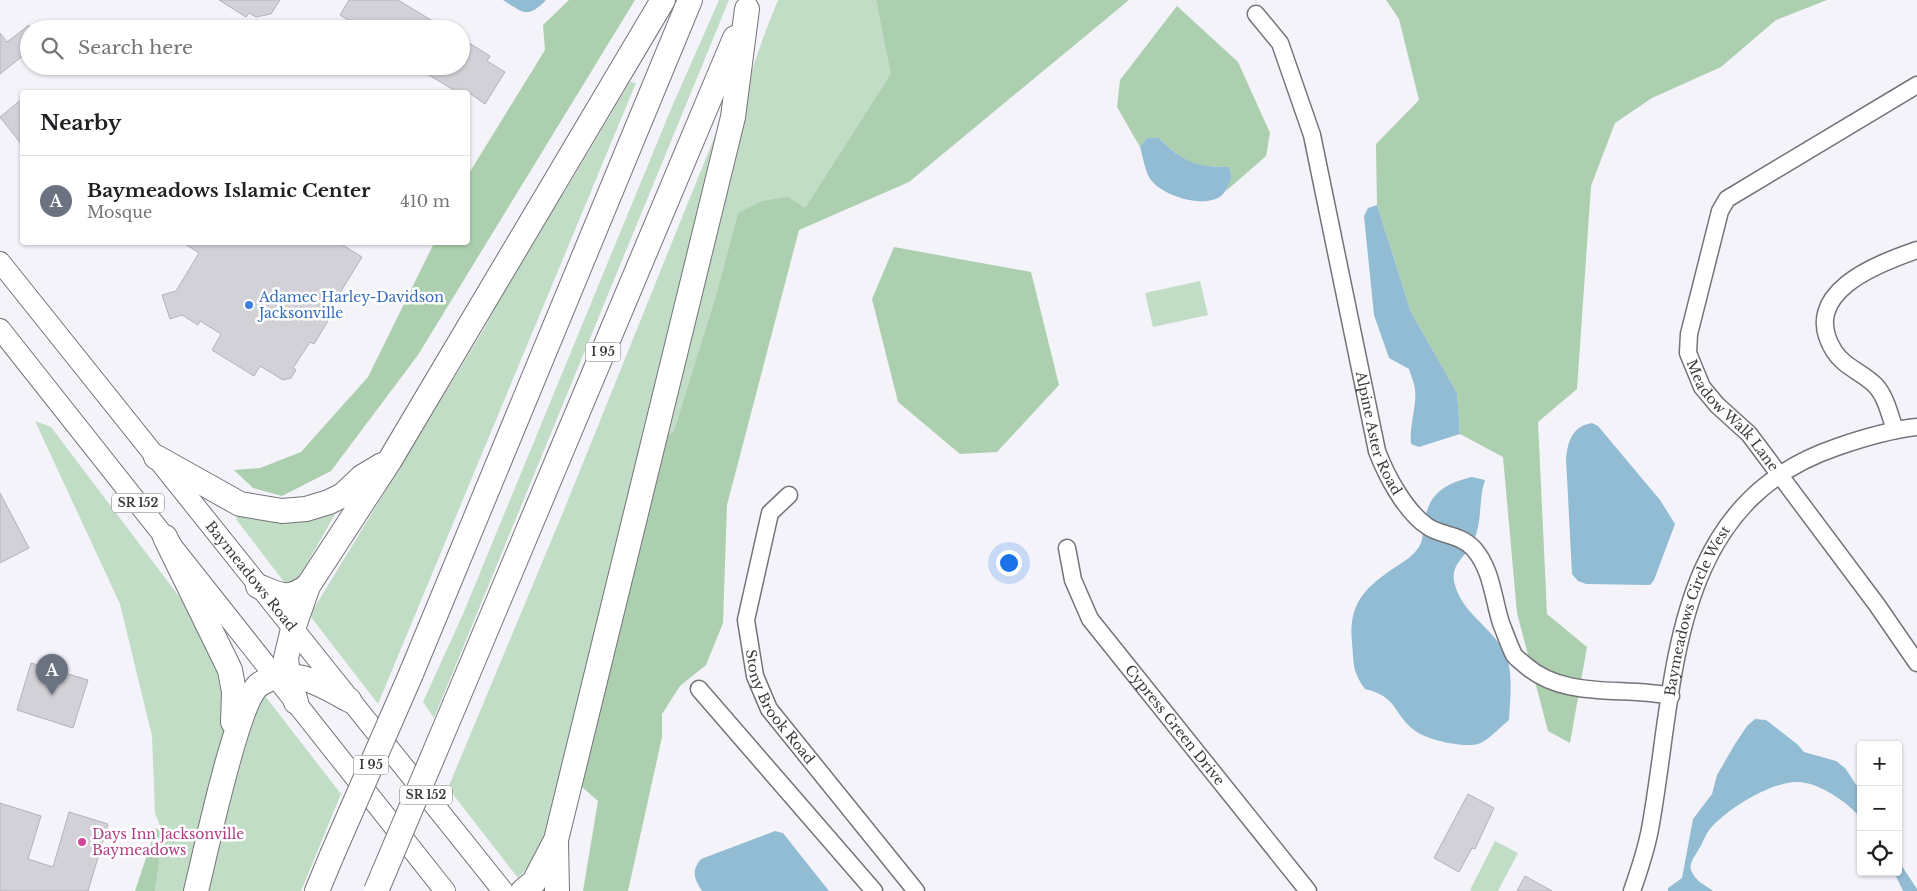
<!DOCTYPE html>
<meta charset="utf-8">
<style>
:root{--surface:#fff;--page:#f2f2f2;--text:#202124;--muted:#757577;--line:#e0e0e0;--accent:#1b6837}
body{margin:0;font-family:"Libre Baskerville",serif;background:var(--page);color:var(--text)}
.controls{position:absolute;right:15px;bottom:15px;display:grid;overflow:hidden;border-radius:5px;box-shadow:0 1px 4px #0004}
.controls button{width:45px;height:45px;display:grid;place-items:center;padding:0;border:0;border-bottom:1px solid var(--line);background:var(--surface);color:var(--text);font:25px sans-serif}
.you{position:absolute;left:1008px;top:562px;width:18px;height:18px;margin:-12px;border:4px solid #fff;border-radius:50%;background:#1a73e8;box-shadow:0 0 0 8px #1a73e833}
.badge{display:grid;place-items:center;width:32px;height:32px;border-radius:50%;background:var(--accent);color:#fff;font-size:16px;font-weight:700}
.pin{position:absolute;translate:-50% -41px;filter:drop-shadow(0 1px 2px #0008)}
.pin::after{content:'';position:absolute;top:26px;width:18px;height:15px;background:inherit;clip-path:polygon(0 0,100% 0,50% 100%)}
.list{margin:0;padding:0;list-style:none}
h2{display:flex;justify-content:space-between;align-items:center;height:65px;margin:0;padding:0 20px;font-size:21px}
h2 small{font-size:16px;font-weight:400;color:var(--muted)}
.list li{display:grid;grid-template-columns:32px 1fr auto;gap:15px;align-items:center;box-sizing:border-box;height:90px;padding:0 20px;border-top:1px solid var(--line)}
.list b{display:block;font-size:19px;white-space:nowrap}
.list p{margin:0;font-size:16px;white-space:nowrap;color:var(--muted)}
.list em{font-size:16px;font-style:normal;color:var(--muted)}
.icon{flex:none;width:28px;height:28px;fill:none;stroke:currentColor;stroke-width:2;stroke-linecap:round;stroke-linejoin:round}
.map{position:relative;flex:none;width:1917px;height:891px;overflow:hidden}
.search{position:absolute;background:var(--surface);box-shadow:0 1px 4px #0004;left:20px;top:20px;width:450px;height:55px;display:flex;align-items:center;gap:12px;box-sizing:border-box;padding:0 18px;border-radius:28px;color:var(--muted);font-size:19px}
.panel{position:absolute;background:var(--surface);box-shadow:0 1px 4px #0004;left:20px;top:90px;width:450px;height:155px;border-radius:5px}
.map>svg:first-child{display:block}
.green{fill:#c2ddc5}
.forest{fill:#accfb0}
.water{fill:#91bcd3}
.building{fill:#d3d1d8;stroke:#b3b2b9}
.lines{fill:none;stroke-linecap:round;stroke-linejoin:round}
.minor-casing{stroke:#75737a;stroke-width:19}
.major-casing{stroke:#75737a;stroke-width:22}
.highway-casing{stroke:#75737a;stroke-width:26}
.minor{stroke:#fff;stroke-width:16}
.major{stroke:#fff;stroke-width:20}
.highway{stroke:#fff;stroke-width:24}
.highway-bridge-casing{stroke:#75737a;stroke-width:26;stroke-linecap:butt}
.highway-bridge{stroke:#fff;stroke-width:24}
.shop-dot{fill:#3f7fe0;stroke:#fff;stroke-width:2}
.hotel-dot{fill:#d1479c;stroke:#fff;stroke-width:2}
.labels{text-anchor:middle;stroke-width:5;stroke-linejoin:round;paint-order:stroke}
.shield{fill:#fff;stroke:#767679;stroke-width:1}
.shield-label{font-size:12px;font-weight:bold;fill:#3c3c3f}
.shop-label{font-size:14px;fill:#366cbe;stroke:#fff;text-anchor:start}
.street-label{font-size:14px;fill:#3c3c3f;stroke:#fff}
.hotel-label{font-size:14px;fill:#b23c85;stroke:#fff;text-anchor:start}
</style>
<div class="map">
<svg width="1917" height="891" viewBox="0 0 1917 891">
<rect width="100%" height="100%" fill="#f4f3fa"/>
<!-- green -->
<g class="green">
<polygon points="719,0 729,0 434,718 423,702 463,614 671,109"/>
<path d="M778,0h98l16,74 -87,134 -67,5 -22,82 -42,137 -10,7 7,-18c30,-139 52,-290 107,-421z"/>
<polygon points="630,82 636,83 378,704 311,617 313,610 484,329 556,195 564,193"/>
<polygon points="731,96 548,831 532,863 518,878 448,788 564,510"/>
<polygon points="1200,281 1208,315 1153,327 1145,293"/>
<polygon points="35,421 51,427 184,603 204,632 222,672 225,730 185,891 155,891 163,834 155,813 152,736 120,604"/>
<polygon points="338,509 297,581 287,586 236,519 239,512"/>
<polygon points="262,692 341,794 301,891 205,891 228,793"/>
<polygon points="1495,841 1518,853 1498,891 1472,891 1470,890"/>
</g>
<!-- forest -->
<g class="forest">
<polygon points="569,0 635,0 418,355 331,471 282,496 253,488 234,470 260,468 301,452 368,377 434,243 468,242 468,175 545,50 543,25"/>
<polygon points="876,0 1129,0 909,182 799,230 727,505 723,623 706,665 680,686 662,714 662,737 628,891 583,891 598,801 582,787 664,439 674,431 716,295 738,213 762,201 788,197 805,208 891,74"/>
<polygon points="1386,0 1827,0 1776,20 1721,67 1652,98 1615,123 1591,186 1577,389 1538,422 1547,614 1587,647 1570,743 1548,731 1517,613 1503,457 1460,434 1457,393 1411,312 1377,205 1376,144 1419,100 1399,19"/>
<path d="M1177,6l61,56 32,71 -4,23 -40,35 6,-15 -3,-9c-36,0 -44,-4 -70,-29h-12l-7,9 -23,-40 3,-27z"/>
<polygon points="894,247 1031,272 1059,385 997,452 960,454 898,402 872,299"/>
<polygon points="156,828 163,834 155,891 135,891"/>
</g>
<!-- water -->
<g class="water">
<path d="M503,0h43c-18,19 -23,13 -43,0z"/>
<path d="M1147,138h12c24,24 36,29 70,29l3,9c-3,8 -5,15 -11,20 -17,13 -58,0 -70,-16 -6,-8 -8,-23 -11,-33z"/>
<path d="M1377,205l34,107 46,81 3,41 -41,13 -8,-3c-2,-19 6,-37 4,-55 -1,-7 -4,-13 -6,-20l-20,-11 -15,-43 -10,-99 4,-8z"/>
<path d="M1592,423l6,3 62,74 15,24 -21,56 -4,5 -64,-1 -8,-3 -6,-7 -6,-116c2,-18 7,-32 26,-35z"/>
<path d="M1472,477l13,3c-7,20 -2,42 -12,62 -8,16 -24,23 -18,43 7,26 32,40 46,61 14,20 9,52 8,74 -9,7 -21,21 -31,24 -15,4 -52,-4 -64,-14 -22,-18 -16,-33 -49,-41 -13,-18 -11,-25 -13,-46 -4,-38 12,-55 42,-75 9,-6 20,-12 26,-23 3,-5 3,-15 4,-22 5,-30 20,-39 48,-46z"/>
<path d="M1755,719l11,1 31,24 7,8 32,9 9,7 16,24v27c-11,-16 -44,-38 -65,-37 -27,1 -69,27 -86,47 -5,6 -7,14 -11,20 -4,7 -10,14 -8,21 4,11 14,15 22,21h-45v-3l14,-10 11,-59 19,-25 5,-19 18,-31 12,-18z"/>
<path d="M775,831l8,2 46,58h-127c-8,-12 -11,-20 -1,-32z"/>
<polygon points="1898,860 1917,889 1917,891 1903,891 1894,872 1898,872"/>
</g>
<!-- building -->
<g class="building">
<polygon points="219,0 280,0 271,14 256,17 249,13 246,17"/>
<polygon points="349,0 398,0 446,29 363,29 340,15"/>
<polygon points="29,25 29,51 0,74 0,33 7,42"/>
<polygon points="461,38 490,56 487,61 505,72 485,104 468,92 457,92 414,66 461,66"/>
<polygon points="22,99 22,145 0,117"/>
<polygon points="182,242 338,242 362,257 324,319 328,321 314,344 310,342 293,368 296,370 291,378 283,380 260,366 254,376 212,350 221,334 200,321 198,325 182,315 170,319 162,295 176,291 199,253"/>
<polygon points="0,493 29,548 0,563"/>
<polygon points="31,663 88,680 73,728 17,710"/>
<polygon points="1468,794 1494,808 1475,849 1472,848 1459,872 1434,858"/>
<polygon points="0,803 41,816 28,859 53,867 69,812 108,824 88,891 0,891"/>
<polygon points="1525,876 1552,891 1517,891"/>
</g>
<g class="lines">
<!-- minor casing -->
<g class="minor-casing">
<g id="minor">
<path id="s1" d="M1256,14l24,29 32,92 65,316c9,24 28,60 50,75 13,10 32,7 47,23 18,21 19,49 27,74 4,10 8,22 13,32 3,4 8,7 11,10 40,35 98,21 146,31"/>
<path id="s2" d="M1917,85l-190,114 -7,12 -31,123 -1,19 14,34 15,18 32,29 128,171 40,58"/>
<path d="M1895,430c-5,-14 -9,-34 -20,-45 -13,-13 -31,-18 -41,-34 -36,-58 43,-87 83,-101"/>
<path id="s3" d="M789,495l-19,18 -24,107 9,56 14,33 147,182"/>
<path id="s4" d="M1067,548l6,32 17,39 218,272"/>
<polyline points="699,689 874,891"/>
<path id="s5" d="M1632,891c7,-20 14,-40 18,-62 27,-146 16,-324 187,-382 26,-9 52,-17 80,-20"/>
</g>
</g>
<!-- major casing -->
<g class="major-casing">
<g id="major">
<path id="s6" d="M0,262l503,629"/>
<polyline points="0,329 445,891"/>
</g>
</g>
<!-- highway casing -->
<g class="highway-casing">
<g id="highway">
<polyline points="156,457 240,504 282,511 306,509 329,502 343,495 362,477 382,465"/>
<polyline points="165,537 230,670 234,692 233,722"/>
<path d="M258,586c21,9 30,15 50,0"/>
<polyline points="411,674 690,0"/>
<polyline points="296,702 288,676 286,658 293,629 308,586 390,460 663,0"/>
<polyline points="455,704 735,38"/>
<polyline points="556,843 557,891"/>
<path d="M196,891c9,-35 41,-192 64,-207 30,-20 62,1 89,16"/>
<polyline points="317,891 332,855"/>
<polyline points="523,891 534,882 556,840 733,117 747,9"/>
</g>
</g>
<!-- minor -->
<use href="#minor" class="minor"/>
<!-- major -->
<use href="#major" class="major"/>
<!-- highway -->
<use href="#highway" class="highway"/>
<!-- highway-bridge casing -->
<g class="highway-bridge-casing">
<g id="highway-bridge">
<polyline points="332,855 411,674"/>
<polyline points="376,891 455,704"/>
</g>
</g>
<!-- highway-bridge -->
<use href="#highway-bridge" class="highway-bridge"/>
</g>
<!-- markers -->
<circle class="shop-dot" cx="249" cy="305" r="5"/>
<circle class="hotel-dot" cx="82" cy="842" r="5"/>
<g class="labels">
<!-- shield labels -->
<g class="shield">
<rect x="585.5" y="342.5" width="35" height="19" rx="4"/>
<rect x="112" y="493.5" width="52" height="19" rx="4"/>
<rect x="353.5" y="755.5" width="35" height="19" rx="4"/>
<rect x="400" y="785.5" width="52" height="19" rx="4"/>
</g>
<g class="shield-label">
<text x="603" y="356">I 95</text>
<text x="138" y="507">SR 152</text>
<text x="371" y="769">I 95</text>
<text x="426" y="799">SR 152</text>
</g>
<!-- shop labels -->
<g class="shop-label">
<text x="259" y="302">Adamec Harley-Davidson<tspan x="259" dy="16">Jacksonville</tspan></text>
</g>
<!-- street labels -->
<g class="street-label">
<text dy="5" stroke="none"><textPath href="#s2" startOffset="459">Meadow Walk Lane</textPath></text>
<text dy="5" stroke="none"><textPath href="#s1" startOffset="441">Alpine Aster Road</textPath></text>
<text dy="5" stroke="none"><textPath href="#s6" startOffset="402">Baymeadows Road</textPath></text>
<text dy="5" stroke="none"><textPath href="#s5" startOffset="289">Baymeadows Circle West</textPath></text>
<text dy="5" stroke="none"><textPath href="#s3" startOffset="231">Stony Brook Road</textPath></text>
<text dy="5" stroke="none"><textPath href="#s4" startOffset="211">Cypress Green Drive</textPath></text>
</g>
<!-- hotel labels -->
<g class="hotel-label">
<text x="92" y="839">Days Inn Jacksonville<tspan x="92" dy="16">Baymeadows</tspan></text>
</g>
</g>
</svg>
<div class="controls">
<button>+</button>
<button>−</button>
<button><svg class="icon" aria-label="locate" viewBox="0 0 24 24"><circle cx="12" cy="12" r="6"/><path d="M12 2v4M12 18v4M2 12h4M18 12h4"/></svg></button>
</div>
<div class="you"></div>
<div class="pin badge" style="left:52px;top:695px;background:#6b7280">A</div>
<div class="search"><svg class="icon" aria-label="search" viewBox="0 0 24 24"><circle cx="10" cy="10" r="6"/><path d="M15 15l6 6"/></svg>Search here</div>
<section class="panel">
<h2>Nearby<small></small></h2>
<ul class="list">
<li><span class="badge" style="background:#6b7280">A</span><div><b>Baymeadows Islamic Center</b><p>Mosque</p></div><em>410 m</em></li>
</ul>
</section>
</div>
